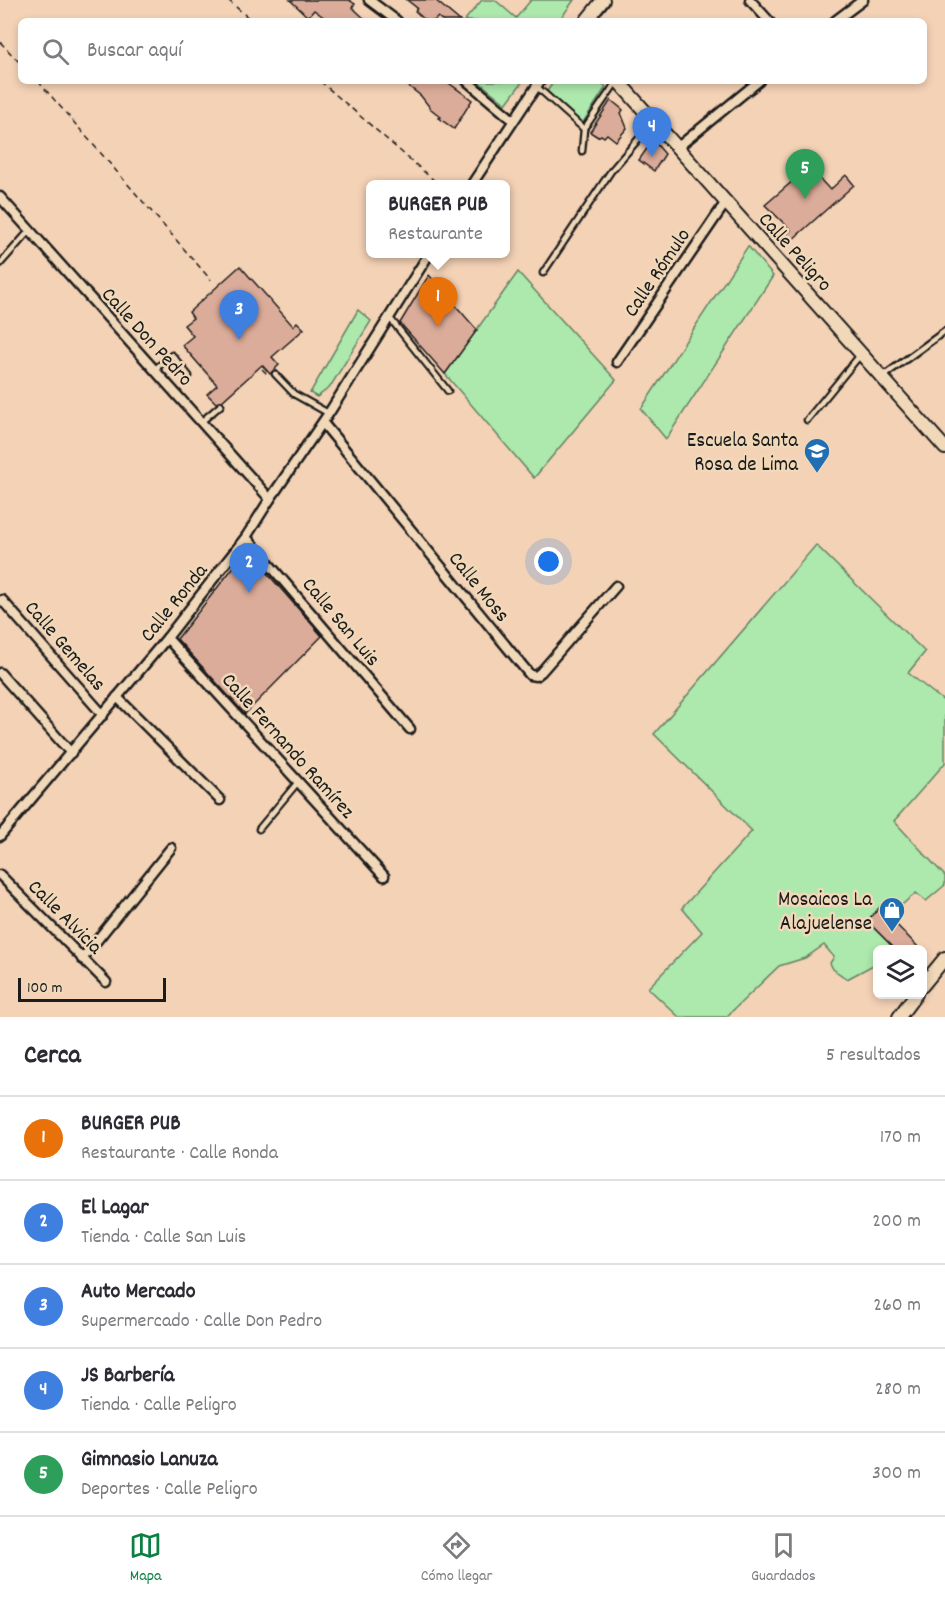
<!DOCTYPE html>
<html lang="es">
<meta charset="utf-8">
<style>
:root{--surface:#fff;--page:#f2f2f3;--text:#2b2b33;--muted:#7c7c81;--line:#e1e1e2;--accent:#0b8043}
body{margin:0;font-family:Dekko,sans-serif;background:var(--page);color:var(--text)}
.controls{position:absolute;right:18px;bottom:18px;display:grid;overflow:hidden;border-radius:9px;box-shadow:0 3px 9px #0003}
.controls button{width:54px;height:54px;display:grid;place-items:center;padding:0;border:0;border-bottom:2px solid var(--line);background:var(--surface);color:var(--text);font:30px sans-serif}
.scale{position:absolute;left:18px;bottom:15px;width:148px;box-sizing:border-box;padding-left:6px;border:3px solid #1c1c1c;border-top:0;font-size:16px;line-height:21px;white-space:nowrap;color:#1c1c1c;-webkit-text-stroke:4px #f1d8b9;paint-order:stroke}
.you{position:absolute;left:549px;top:562px;width:21px;height:21px;margin:-15px;border:4px solid #fff;border-radius:50%;background:#1a73e8;box-shadow:0 0 0 9px #1a73e833}
.badge{display:grid;place-items:center;width:39px;height:39px;border-radius:50%;background:var(--accent);color:#fff;font-size:20px;font-weight:700}
.pin{position:absolute;translate:-50% -50px;filter:drop-shadow(0 2px 3px #0008)}
.pin::after{content:'';position:absolute;top:32px;width:21px;height:18px;background:inherit;clip-path:polygon(0 0,100% 0,50% 100%)}
.popup{position:absolute;left:366px;top:180px;width:144px;height:78px;box-sizing:border-box;display:grid;place-content:center;border-radius:9px;background:var(--surface);filter:drop-shadow(0 2px 4px #0005);font-size:20px;white-space:nowrap;color:var(--muted)}
.popup b{font-size:22px;color:var(--text)}
.popup::after{content:'';position:absolute;left:50%;top:100%;margin-left:-12px;border:12px solid transparent;border-top-color:var(--surface)}
.list{margin:0;padding:0;list-style:none}
h2{display:flex;justify-content:space-between;align-items:center;height:78px;margin:0;padding:0 24px;font-size:26px}
h2 small{font-size:20px;font-weight:400;color:var(--muted)}
.list li{display:grid;grid-template-columns:39px 1fr auto;gap:18px;align-items:center;box-sizing:border-box;height:84px;padding:0 24px;border-top:2px solid var(--line)}
.list b{display:block;font-size:22px;white-space:nowrap}
.list p{margin:0;font-size:20px;white-space:nowrap;color:var(--muted)}
.list em{font-size:20px;font-style:normal;color:var(--muted)}
.icon{flex:none;width:33px;height:33px;fill:none;stroke:currentColor;stroke-width:2;stroke-linecap:round;stroke-linejoin:round}
.map{position:relative;flex:none;width:945px;height:1017px;overflow:hidden}
.search{position:absolute;background:var(--surface);box-shadow:0 3px 9px #0003;left:18px;right:18px;top:18px;height:66px;display:flex;align-items:center;gap:15px;box-sizing:border-box;padding:0 21px;border-radius:9px;color:var(--muted);font-size:22px}
.sheet{height:498px;background:var(--surface)}
nav{display:flex;justify-content:space-around;align-items:center;box-sizing:border-box;height:84px;border-top:2px solid var(--line);background:var(--surface);font-size:16px;color:var(--muted)}
nav a{display:grid;justify-items:center;gap:3px}
nav .on{color:var(--accent)}
.map>svg:first-child{display:block}
.green{fill:#ade8ad;stroke:#648264;stroke-width:1.5}
.building{fill:#dcac9a;stroke:#1c1c1c;stroke-width:1.5}
.lines{fill:none;stroke-linecap:round;stroke-linejoin:round}
.service-casing{stroke:#1c1c1c;stroke-width:9}
.minor-casing{stroke:#1c1c1c;stroke-width:13}
.secondary-casing{stroke:#1c1c1c;stroke-width:16}
.path{stroke:#1c1c1c;stroke-width:1.5;stroke-dasharray:6 4.5;stroke-linecap:butt}
.service{stroke:#f1d8b9;stroke-width:4.5}
.minor{stroke:#f1d8b9;stroke-width:8}
.secondary{stroke:#f1d8b9;stroke-width:12}
.labels{text-anchor:middle;stroke-width:5;stroke-linejoin:round;paint-order:stroke}
.street-label{font-size:21px;fill:#1c1c1c;stroke:#f1d8b9}
.poi-label{font-size:21px;fill:#1c1c1c;stroke:#f1d8b9;text-anchor:end}
</style>
<div class="map">
<svg width="945" height="1017" viewBox="0 0 945 1017">
<rect width="100%" height="100%" fill="#f4d2b6"/>
<filter id="ink" filterUnits="userSpaceOnUse"><feTurbulence type="fractalNoise" baseFrequency=".0167" numOctaves="2"/><feDisplacementMap in="SourceGraphic" scale="12" xChannelSelector="R" yChannelSelector="G"/><feConvolveMatrix kernelMatrix="1 2 1 2 8 2 1 2 1" color-interpolation-filters="sRGB"/></filter>
<g filter="url(#ink)">
<!-- green -->
<g class="green">
<polygon points="482,0 495,0 516,18 531,0 574,0 559,21 464,21"/>
<polygon points="478,81 523,81 506,104"/>
<polygon points="554,81 600,81 606,87 582,124 546,93"/>
<polygon points="748,246 773,276 666,439 641,409"/>
<polygon points="518,272 616,380 534,478 445,374"/>
<polygon points="358,310 371,321 330,387 317,397 310,393"/>
<polygon points="816,545 925,652 908,673 945,702 945,763 894,821 945,876 945,885 926,901 916,893 892,913 883,904 867,921 892,946 890,949 878,950 877,963 847,979 833,969 830,963 834,957 824,945 805,958 779,966 726,1017 679,1017 648,988 702,932 682,908 752,831 654,734"/>
</g>
<!-- building -->
<g class="building">
<polygon points="290,0 349,0 355,4 352,7 367,21 329,21 314,10 308,17"/>
<polygon points="407,0 435,0 460,21 443,21 438,17 434,21 426,21 415,11 417,8"/>
<polygon points="402,81 446,81 472,100 454,129 439,118 441,117 431,109 421,96"/>
<polygon points="611,100 623,110 621,113 627,128 616,141 607,134 604,137 601,135 598,137 590,132"/>
<polygon points="653,140 665,154 654,171 639,160"/>
<polygon points="809,167 830,190 846,175 854,185 792,240 787,234 791,230 765,205"/>
<polygon points="240,266 293,326 297,322 304,329 272,357 279,365 270,374 262,365 222,401 216,403 207,394 217,385 182,345 193,336 184,325 193,318 189,312"/>
<polygon points="429,275 477,330 445,374 400,323"/>
<polygon points="247,550 322,636 245,714 177,639"/>
<polygon points="883,904 892,913 889,917 921,950 896,950 867,921"/>
</g>
<g class="lines">
<!-- service casing -->
<g class="service-casing">
<g id="service">
<polyline points="536,86 584,129 617,81"/>
<polyline points="582,151 584,129"/>
<polyline points="0,264 30,230"/>
<polyline points="543,273 611,171 654,121"/>
<polyline points="389,317 448,391"/>
<polyline points="155,369 172,355 189,376"/>
<polyline points="275,374 294,394 328,413"/>
<polyline points="882,377 945,331"/>
<polyline points="807,420 861,354"/>
<polyline points="201,422 221,405"/>
<polyline points="259,829 298,782"/>
</g>
</g>
<!-- minor casing -->
<g class="minor-casing">
<g id="minor">
<polyline points="369,0 397,21"/>
<polyline points="750,0 769,21"/>
<polyline points="835,21 863,0"/>
<polyline points="467,81 513,120"/>
<polyline points="678,147 759,81"/>
<polyline points="472,184 540,81"/>
<polyline points="0,197 270,499"/>
<polyline points="617,362 726,202"/>
<polyline points="323,423 530,675 536,676 541,672 616,586"/>
<polyline points="246,537 410,729"/>
<polyline points="2,600 103,715"/>
<polyline points="167,638 384,876"/>
<polyline points="0,673 71,753"/>
<polyline points="117,697 220,800"/>
<polyline points="0,836 167,638 246,537 270,499 329,413 429,254"/>
<polyline points="0,875 106,982"/>
<polyline points="82,959 171,848"/>
</g>
</g>
<!-- secondary casing -->
<g class="secondary-casing">
<g id="secondary">
<polyline points="586,21 603,0"/>
<polyline points="618,81 945,448"/>
<polyline points="922,986 945,958"/>
<polyline points="899,1017 916,994"/>
</g>
</g>
<!-- path -->
<g class="path">
<polyline points="228,0 252,21"/>
<polyline points="0,42 21,64"/>
<polyline points="38,81 211,280"/>
<polyline points="320,81 438,184"/>
<polyline points="262,369 267,374"/>
</g>
<!-- service -->
<use href="#service" class="service"/>
<!-- minor -->
<use href="#minor" class="minor"/>
<!-- secondary -->
<use href="#secondary" class="secondary"/>
</g>
</g>
<!-- icons -->
<defs>
<g id="school-pin" transform="scale(1.35)"><path d="M0 17L-7.5 6A9.5 9.5 0 1 1 7.5 6Z" fill="#1f6fb2" stroke="#f1d8b9"/><path d="M0-5L7-2L0 1L-7-2ZM-4 1L0 2.5L4 1V4Q0 6-4 4Z" fill="#fff"/></g>
<g id="shop-pin" transform="scale(1.35)"><path d="M0 17L-7.5 6A9.5 9.5 0 1 1 7.5 6Z" fill="#1f6fb2" stroke="#f1d8b9"/><path d="M-5-2.5h2.3a2.7 3.5 0 0 1 5.4 0H5L5.5 6h-11ZM-1.5-2.5h3a1.5 2.3 0 0 0-3 0Z" fill="#fff"/></g>
</defs>
<g fill-rule="evenodd">
<use href="#school-pin" x="817" y="451"/>
<use href="#shop-pin" x="892" y="910"/>
</g>
<g class="labels">
<!-- street labels -->
<g class="street-label">
<text transform="translate(796 251) rotate(48)" y="7">Calle Peligro</text>
<text transform="translate(656 272) rotate(-56)" y="7">Calle Rómulo</text>
<text transform="translate(148 336) rotate(48)" y="7">Calle Don Pedro</text>
<text transform="translate(480 586) rotate(51)" y="7">Calle Moss</text>
<text transform="translate(173 602) rotate(-51)" y="7">Calle Ronda</text>
<text transform="translate(342 621) rotate(50)" y="7">Calle San Luis</text>
<text transform="translate(66 645) rotate(49)" y="7">Calle Gemelas</text>
<text transform="translate(289 745) rotate(48)" y="7">Calle Fernando Ramírez</text>
<text transform="translate(66 916) rotate(45)" y="7">Calle Alvicia</text>
</g>
<!-- poi labels -->
<g class="poi-label">
<text x="798" y="446">Escuela Santa<tspan x="798" dy="24">Rosa de Lima</tspan></text>
<text x="872" y="905">Mosaicos La<tspan x="872" dy="24">Alajuelense</tspan></text>
</g>
</g>
</svg>
<div class="controls">
<button><svg class="icon" aria-label="layers" viewBox="0 0 24 24"><path d="M12 4l9 5-9 5-9-5zM3 14l9 5 9-5"/></svg></button>
</div>
<div class="scale">100 m</div>
<div class="you"></div>
<div class="pin badge" style="left:438px;top:327px;background:#e8710a">1</div>
<div class="popup"><b>BURGER PUB</b>Restaurante</div>
<div class="pin badge" style="left:249px;top:593px;background:#3f7fe0">2</div>
<div class="pin badge" style="left:239px;top:340px;background:#3f7fe0">3</div>
<div class="pin badge" style="left:652px;top:157px;background:#3f7fe0">4</div>
<div class="pin badge" style="left:805px;top:199px;background:#2e9e5b">5</div>
<div class="search"><svg class="icon" aria-label="search" viewBox="0 0 24 24"><circle cx="10" cy="10" r="6"/><path d="M15 15l6 6"/></svg>Buscar aquí</div>
</div>
<section class="sheet">
<h2>Cerca<small>5 resultados</small></h2>
<ul class="list">
<li><span class="badge" style="background:#e8710a">1</span><div><b>BURGER PUB</b><p>Restaurante · Calle Ronda</p></div><em>170 m</em></li>
<li><span class="badge" style="background:#3f7fe0">2</span><div><b>El Lagar</b><p>Tienda · Calle San Luis</p></div><em>200 m</em></li>
<li><span class="badge" style="background:#3f7fe0">3</span><div><b>Auto Mercado</b><p>Supermercado · Calle Don Pedro</p></div><em>260 m</em></li>
<li><span class="badge" style="background:#3f7fe0">4</span><div><b>JS Barbería</b><p>Tienda · Calle Peligro</p></div><em>280 m</em></li>
<li><span class="badge" style="background:#2e9e5b">5</span><div><b>Gimnasio Lanuza</b><p>Deportes · Calle Peligro</p></div><em>300 m</em></li>
</ul>
</section>
<nav>
<a class="on"><svg class="icon" aria-label="map" viewBox="0 0 24 24"><path d="M3 6l6-2 6 2 6-2v14l-6 2-6-2-6 2zM9 4v14M15 6v14"/></svg>Mapa</a>
<a><svg class="icon" aria-label="directions" viewBox="0 0 24 24"><path d="M12 3l9 9-9 9-9-9zM9 14v-3h6M13 9l2 2-2 2"/></svg>Cómo llegar</a>
<a><svg class="icon" aria-label="saved" viewBox="0 0 24 24"><path d="M7 4h10v16l-5-4-5 4z"/></svg>Guardados</a>
</nav>
